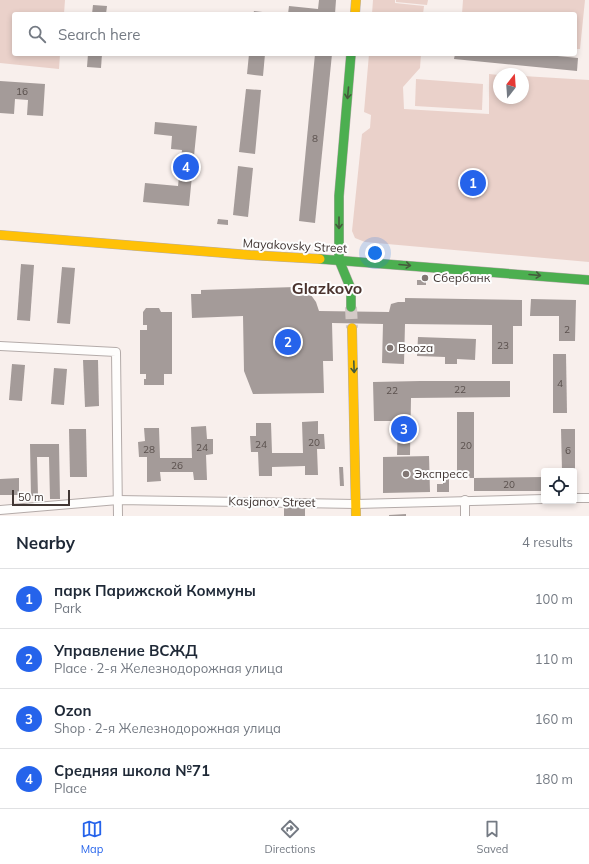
<!DOCTYPE html>
<meta charset="utf-8">
<style>
:root{--surface:#fff;--page:#f6f6f7;--text:#1f2937;--muted:#747a83;--line:#e0e1e3;--accent:#2563eb}
body{margin:0;font-family:Mulish,sans-serif;background:var(--page);color:var(--text)}
.controls{position:absolute;right:12px;bottom:12px;display:grid;overflow:hidden;border-radius:4px;box-shadow:0 2px 6px #0003}
.controls button{width:36px;height:36px;display:grid;place-items:center;padding:0;border:0;border-bottom:1px solid var(--line);background:var(--surface);color:var(--text);font:20px sans-serif}
.compass{position:absolute;left:493px;top:68px;width:36px;height:36px;border-radius:50%;background:var(--surface);box-shadow:0 2px 6px #0003;rotate:17deg}
.scale{position:absolute;left:12px;bottom:10px;width:58px;box-sizing:border-box;padding-left:4px;border:2px solid #423734;border-top:0;font-size:11px;line-height:14px;white-space:nowrap;color:#423734;-webkit-text-stroke:3px #fdfdfd;paint-order:stroke}
.you{position:absolute;left:375px;top:253px;width:14px;height:14px;margin:-10px;border:3px solid #fff;border-radius:50%;background:#1a73e8;box-shadow:0 0 0 6px #1a73e833}
.badge{display:grid;place-items:center;width:26px;height:26px;border-radius:50%;background:var(--accent);color:#fff;font-size:13px;font-weight:700}
.pin{position:absolute;translate:-50% -50%;border:2px solid #fff;box-shadow:0 1px 4px #0006}
.list{margin:0;padding:0;list-style:none}
h2{display:flex;justify-content:space-between;align-items:center;height:52px;margin:0;padding:0 16px;font-size:17px}
h2 small{font-size:13px;font-weight:400;color:var(--muted)}
.list li{display:grid;grid-template-columns:26px 1fr auto;gap:12px;align-items:center;box-sizing:border-box;height:60px;padding:0 16px;border-top:1px solid var(--line)}
.list b{display:block;font-size:15px;white-space:nowrap}
.list p{margin:0;font-size:13px;white-space:nowrap;color:var(--muted)}
.list em{font-size:13px;font-style:normal;color:var(--muted)}
.icon{flex:none;width:22px;height:22px;fill:none;stroke:currentColor;stroke-width:2;stroke-linecap:round;stroke-linejoin:round}
.map{position:relative;flex:none;width:589px;height:516px;overflow:hidden}
.search{position:absolute;background:var(--surface);box-shadow:0 2px 6px #0003;left:12px;right:12px;top:12px;height:44px;display:flex;align-items:center;gap:10px;box-sizing:border-box;padding:0 14px;border-radius:4px;color:var(--muted);font-size:15px}
.sheet{height:292px;background:var(--surface)}
nav{display:flex;justify-content:space-around;align-items:center;box-sizing:border-box;height:56px;border-top:1px solid var(--line);background:var(--surface);font-size:11px;color:var(--muted)}
nav a{display:grid;justify-items:center;gap:2px}
nav .on{color:var(--accent)}
.map>svg:first-child{display:block}
.green{fill:#ead1ca}
.building{fill:#a49b99}
.lines{fill:none;stroke-linecap:round;stroke-linejoin:round}
.secondary-tunnel{stroke:#d4cac7;stroke-width:12;stroke-dasharray:12 6;stroke-linecap:butt}
.street-casing{stroke:#b4aba9;stroke-width:10}
.fast-casing{stroke:#b4aba9;stroke-width:10}
.slow-casing{stroke:#b4aba9;stroke-width:10}
.street{stroke:#fefdfc;stroke-width:8}
.fast{stroke:#4caf50;stroke-width:9}
.slow{stroke:#ffc107;stroke-width:9}
.oneway{stroke:#455b3c}
.poi-dot{fill:#827774;stroke:#fdfdfd;stroke-width:1.5}
.labels{text-anchor:middle;stroke-width:4;stroke-linejoin:round;paint-order:stroke}
.number-label{font-size:10px;fill:#5a504d}
.street-label{font-size:12px;fill:#423734;stroke:#fdfdfd}
.poi-label{font-size:12px;fill:#423734;stroke:#fdfdfd;text-anchor:start}
.district-label{font-size:16px;font-weight:bold;fill:#49322d;stroke:#fdfdfd}
</style>
<div class="map">
<svg width="589" height="516" viewBox="0 0 589 516">
<rect width="100%" height="100%" fill="#f8efec"/>
<!-- green -->
<g class="green">
<polygon points="0,0 65,0 64,14 14,14 14,54 60,54 59,69 0,63"/>
<polygon points="373,0 395,0 395,3 424,6 423,14 372,14"/>
<polygon points="396,0 428,0 427,5 396,2"/>
<polygon points="463,0 585,0 580,49 575,49 575,14 462,14"/>
<polygon points="369,54 421,54 420,68 403,87 404,109 489,114 489,74 499,75 499,98 523,98 523,76 589,80 589,262 365,242 355,238 352,231 362,134 370,128 371,115 364,112"/>
<polygon points="416,79 483,84 482,110 415,106"/>
</g>
<!-- building -->
<g class="building">
<polygon points="319,0 336,0 335,14 288,14 289,6 318,9"/>
<polygon points="93,5 107,6 106,14 92,14"/>
<polygon points="254,11 271,13 271,14 253,14"/>
<polygon points="88,54 102,54 101,68 87,67"/>
<polygon points="249,54 265,54 263,76 247,74"/>
<polygon points="315,54 332,54 315,223 299,221"/>
<polygon points="455,54 537,54 578,58 577,71 454,59"/>
<polygon points="0,81 45,84 43,116 27,115 28,100 15,99 14,114 0,113"/>
<polygon points="246,89 261,90 255,154 239,152"/>
<polygon points="155,122 197,126 189,206 143,202 145,183 178,186 182,150 171,149 172,136 154,134"/>
<polygon points="238,166 253,168 248,217 233,215"/>
<polygon points="218,219 228,220 228,225 217,224"/>
<polygon points="21,264 34,265 30,321 17,320"/>
<polygon points="62,267 75,268 70,324 57,323"/>
<rect x="417" y="280" width="9" height="5"/>
<polygon points="296,287 308,291 316,302 319,311 389,312 391,304 398,302 405,302 405,298 522,300 522,326 513,326 513,364 492,364 492,325 405,324 404,364 382,363 383,324 332,323 333,361 323,361 324,393 253,394 244,371 243,316 192,318 191,294 201,294 201,290"/>
<polygon points="531,299 576,300 575,341 559,341 559,316 530,316"/>
<polygon points="146,308 159,308 161,312 172,312 172,374 164,374 164,385 144,385 144,379 146,379 146,374 140,374 140,330 147,330 147,325 143,325 143,312"/>
<polygon points="418,337 476,339 475,360 457,359 457,364 445,364 445,357 417,356"/>
<polygon points="553,354 566,354 567,413 553,413"/>
<polygon points="83,360 98,360 99,406 85,407"/>
<polygon points="12,364 25,365 22,401 9,400"/>
<polygon points="54,368 67,369 64,405 51,404"/>
<polygon points="420,381 510,381 510,397 411,398 410,455 397,455 398,421 374,421 373,382"/>
<rect x="457" y="412" width="17" height="66"/>
<polygon points="318,421 318,434 324,434 325,449 317,449 318,475 305,475 305,466 272,467 272,476 259,476 258,452 251,452 250,436 256,436 256,423 271,423 272,453 303,453 302,422"/>
<polygon points="206,426 207,439 213,439 213,454 206,455 207,480 194,480 193,472 160,472 161,481 147,482 147,457 139,457 138,442 145,441 144,428 159,428 160,458 192,458 191,427"/>
<polygon points="69,429 86,429 87,477 70,477"/>
<polygon points="561,429 575,429 575,471 562,471"/>
<polygon points="30,444 59,444 60,499 50,499 49,457 37,457 38,496 31,496"/>
<polygon points="429,456 430,492 383,493 383,457"/>
<polygon points="339,467 343,467 344,486 340,486"/>
<polygon points="544,477 544,491 474,491 474,478"/>
<polygon points="19,478 19,495 0,495 0,479"/>
<polygon points="443,478 449,478 449,492 437,492 437,484 443,484"/>
<rect x="284" y="507" width="21" height="9"/>
<polygon points="406,514 406,516 389,516 389,515"/>
</g>
<g class="lines">
<!-- secondary-tunnel -->
<polyline class="secondary-tunnel" points="351,307 352,328"/>
<!-- street casing -->
<g class="street-casing">
<g id="street">
<polyline points="0,346 116,352 118,516"/>
<polyline points="574,498 589,498"/>
<polyline points="0,510 118,500 356,504 544,499"/>
<polyline points="465,516 465,500"/>
</g>
</g>
<!-- fast casing -->
<g class="fast-casing">
<g id="fast">
<polyline points="320,259 589,280"/>
<polyline points="339,260 351,289 351,307"/>
<polyline points="339,260 339,196 351,54"/>
</g>
</g>
<!-- slow casing -->
<g class="slow-casing">
<g id="slow">
<polyline points="355,14 356,0"/>
<polyline points="0,235 250,255 320,259"/>
<polyline points="352,328 356,516"/>
</g>
</g>
<!-- street -->
<use href="#street" class="street"/>
<!-- fast -->
<use href="#fast" class="fast"/>
<!-- slow -->
<use href="#slow" class="slow"/>
</g>
<!-- one-way arrows -->
<defs><path id="oneway-shaft" d="M-6 0H5M1.5-3L5.5 0L1.5 3" fill="none" stroke-width="1.6" stroke-linecap="round" stroke-linejoin="round"/></defs>
<g class="oneway">
<use href="#oneway-shaft" transform="translate(348 93) rotate(95)"/>
<use href="#oneway-shaft" transform="translate(339 223) rotate(90)"/>
<use href="#oneway-shaft" transform="translate(405 265) rotate(5)"/>
<use href="#oneway-shaft" transform="translate(535 275) rotate(5)"/>
<use href="#oneway-shaft" transform="translate(354 367) rotate(88)"/>
</g>
<!-- markers -->
<g class="poi-dot">
<circle cx="425" cy="278" r="4"/>
<circle cx="390" cy="348" r="4"/>
<circle cx="406" cy="474" r="4"/>
</g>
<g class="labels">
<!-- number labels -->
<g class="number-label">
<text x="22" y="95">16</text>
<text x="315" y="142">8</text>
<text x="567" y="333">2</text>
<text x="503" y="349">23</text>
<text x="560" y="387">4</text>
<text x="460" y="393">22</text>
<text x="392" y="394">22</text>
<text x="314" y="446">20</text>
<text x="261" y="448">24</text>
<text x="466" y="449">20</text>
<text x="202" y="451">24</text>
<text x="149" y="453">28</text>
<text x="568" y="454">6</text>
<text x="177" y="469">26</text>
<text x="509" y="488">20</text>
</g>
<!-- street labels -->
<g class="street-label">
<text transform="translate(295 246) rotate(3)" y="4">Mayakovsky Street</text>
<text transform="translate(272 502) rotate(1)" y="4">Kasjanov Street</text>
</g>
<!-- poi labels -->
<g class="poi-label">
<text x="433" y="282">Сбербанк</text>
<text x="398" y="352">Booza</text>
<text x="414" y="478">Экспресс</text>
</g>
<!-- district labels -->
<g class="district-label">
<text x="327" y="294">Glazkovo</text>
</g>
</g>
</svg>
<div class="controls">
<button><svg class="icon" aria-label="locate" viewBox="0 0 24 24"><circle cx="12" cy="12" r="6"/><path d="M12 2v4M12 18v4M2 12h4M18 12h4"/></svg></button>
</div>
<svg class="compass" viewBox="-18 -18 36 36"><path d="M0-13l5 13h-10z" fill="#e53935"/><path d="M0 13l5-13h-10z" fill="#747a83"/></svg>
<div class="scale">50 m</div>
<div class="you"></div>
<div class="pin badge" style="left:473px;top:183px">1</div>
<div class="pin badge" style="left:288px;top:342px">2</div>
<div class="pin badge" style="left:404px;top:429px">3</div>
<div class="pin badge" style="left:186px;top:167px">4</div>
<div class="search"><svg class="icon" aria-label="search" viewBox="0 0 24 24"><circle cx="10" cy="10" r="6"/><path d="M15 15l6 6"/></svg>Search here</div>
</div>
<section class="sheet">
<h2>Nearby<small>4 results</small></h2>
<ul class="list">
<li><span class="badge">1</span><div><b>парк Парижской Коммуны</b><p>Park</p></div><em>100 m</em></li>
<li><span class="badge">2</span><div><b>Управление ВСЖД</b><p>Place · 2-я Железнодорожная улица</p></div><em>110 m</em></li>
<li><span class="badge">3</span><div><b>Ozon</b><p>Shop · 2-я Железнодорожная улица</p></div><em>160 m</em></li>
<li><span class="badge">4</span><div><b>Средняя школа №71</b><p>Place</p></div><em>180 m</em></li>
</ul>
</section>
<nav>
<a class="on"><svg class="icon" aria-label="map" viewBox="0 0 24 24"><path d="M3 6l6-2 6 2 6-2v14l-6 2-6-2-6 2zM9 4v14M15 6v14"/></svg>Map</a>
<a><svg class="icon" aria-label="directions" viewBox="0 0 24 24"><path d="M12 3l9 9-9 9-9-9zM9 14v-3h6M13 9l2 2-2 2"/></svg>Directions</a>
<a><svg class="icon" aria-label="saved" viewBox="0 0 24 24"><path d="M7 4h10v16l-5-4-5 4z"/></svg>Saved</a>
</nav>
